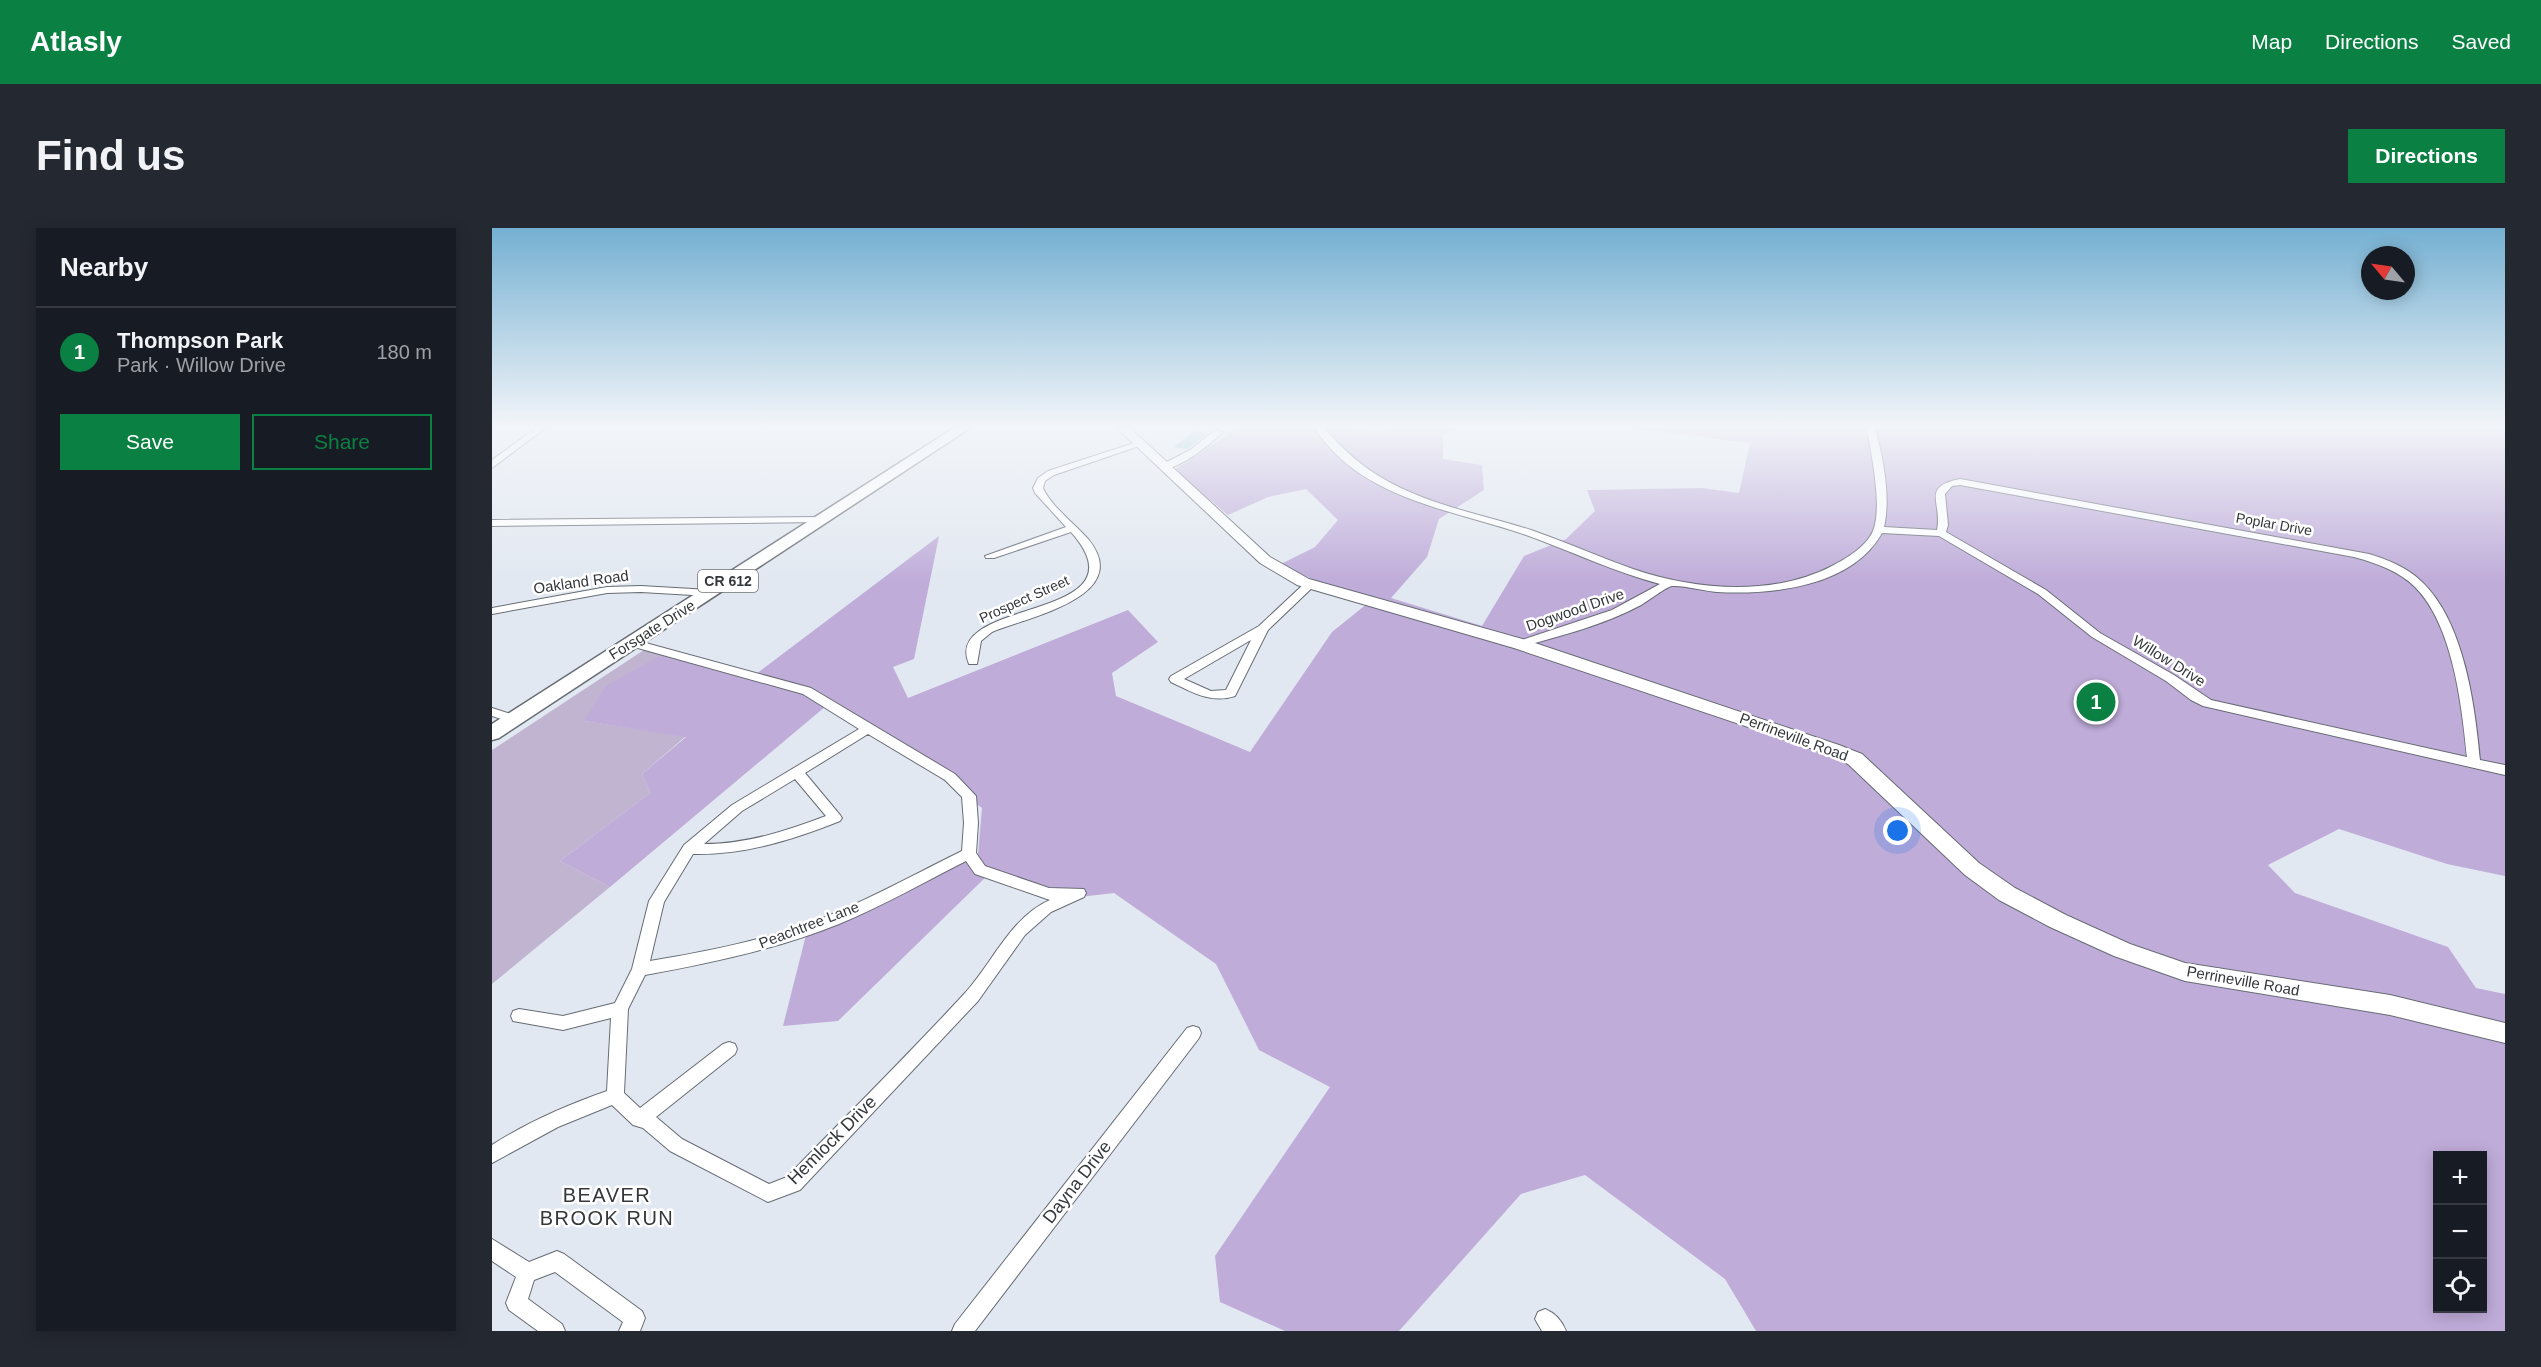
<!DOCTYPE html>
<meta charset="utf-8">
<style>
:root{--surface:#171b24;--page:#242831;--text:#f1f3f6;--muted:#9ea1a6;--line:#363941;--accent:#0b8043}
body{margin:0;font-family:Helvetica,sans-serif;background:var(--page);color:var(--text)}
.controls{position:absolute;right:18px;bottom:18px;display:grid;overflow:hidden;border-radius:0px;box-shadow:0 3px 15px #0003}
.controls button{width:54px;height:54px;display:grid;place-items:center;padding:0;border:0;border-bottom:2px solid var(--line);background:var(--surface);color:var(--text);font:30px sans-serif}
.compass{position:absolute;left:1869px;top:18px;width:54px;height:54px;border-radius:50%;background:var(--surface);box-shadow:0 3px 15px #0003;rotate:299deg}
.you{position:absolute;left:1406px;top:603px;width:21px;height:21px;margin:-15px;border:4px solid #fff;border-radius:50%;background:#1a73e8;box-shadow:0 0 0 9px #1a73e833}
.badge{display:grid;place-items:center;width:39px;height:39px;border-radius:50%;background:var(--accent);color:#fff;font-size:20px;font-weight:700}
.pin{position:absolute;translate:-50% -50%;border:3px solid #fff;box-shadow:0 2px 6px #0006}
.list{margin:0;padding:0;list-style:none}
h2{display:flex;justify-content:space-between;align-items:center;height:78px;margin:0;padding:0 24px;font-size:26px}
h2 small{font-size:20px;font-weight:400;color:var(--muted)}
.list li{display:grid;grid-template-columns:39px 1fr auto;gap:18px;align-items:center;box-sizing:border-box;height:90px;padding:0 24px;border-top:2px solid var(--line)}
.list b{display:block;font-size:22px;white-space:nowrap}
.list p{margin:0;font-size:20px;white-space:nowrap;color:var(--muted)}
.list em{font-size:20px;font-style:normal;color:var(--muted)}
.actions{display:flex;gap:12px;padding:18px 24px}
.actions a{flex:1;padding:14px 0;border:2px solid var(--accent);border-radius:0px;text-align:center;font-size:21px;color:var(--accent)}
.actions .main{background:var(--accent);color:#fff}
.icon{flex:none;width:33px;height:33px;fill:none;stroke:currentColor;stroke-width:2;stroke-linecap:round;stroke-linejoin:round}
.map{position:relative;flex:none;width:2013px;height:1103px;overflow:hidden;border-radius:0px}
header{display:flex;align-items:center;gap:36px;box-sizing:border-box;height:84px;padding:0 30px;background:var(--accent);color:#fff}
header strong{font-size:28px}
nav{display:flex;gap:33px;margin-inline-start:auto;font-size:21px}
.intro{display:flex;align-items:center;justify-content:space-between;box-sizing:border-box;height:144px;padding:0 36px}
h1{margin:0;font-size:42px}
.button{padding:15px 27px;border-radius:0px;background:var(--accent);color:#fff;font-size:21px;font-weight:700}
main{display:flex;gap:36px;padding:0 36px}
aside{flex:1;background:var(--surface);border-radius:0px;box-shadow:0 3px 15px #0003}
.map>svg:first-child{display:block}
.green{fill:#c0b4d1}
.forest{fill:#bfacd9;fill-rule:evenodd}
.building{fill:#84b9d3}
.lines{fill:none;stroke-linecap:round;stroke-linejoin:round}
.street-casing{stroke:#676c74;stroke-width:2}
.secondary-casing{stroke:#676c74;stroke-width:2}
.primary-casing{stroke:#676c74;stroke-width:3}
.street{fill:#fff;fill-rule:evenodd}
.secondary{fill:#fff;fill-rule:evenodd}
.primary{fill:#fff;fill-rule:evenodd}
.labels{text-anchor:middle;stroke-width:5;stroke-linejoin:round;paint-order:stroke}
.far-street-label{font-size:14px;fill:#35383b;stroke:#fff}
.shield{fill:#fff;stroke:#727476;stroke-width:1.5}
.shield-label{font-size:14px;font-weight:bold;fill:#35383b}
.street-label{font-size:15px;fill:#35383b;stroke:#fff}
.near-street-label{font-size:18px;fill:#35383b;stroke:#fff}
.near-neighbourhood-label{font-size:20px;letter-spacing:1.5px;fill:#35383b;stroke:#fff}
</style>
<header>
<strong>Atlasly</strong>
<nav><a>Map</a><a>Directions</a><a>Saved</a></nav>
</header>
<div class="intro"><h1>Find us</h1><a class="button">Directions</a></div>
<main>
<aside>
<h2>Nearby<small></small></h2>
<ul class="list">
<li><span class="badge">1</span><div><b>Thompson Park</b><p>Park · Willow Drive</p></div><em>180 m</em></li>
</ul>
<div class="actions"><a class="main">Save</a><a>Share</a></div>
</aside>
<div class="map">
<svg width="2013" height="1103" viewBox="0 0 2013 1103">
<rect width="100%" height="100%" fill="#e2e8f1"/>
<!-- green -->
<polygon class="green" points="158,418 176,423 92,493 194,508 150,546 158,565 68,633 118,659 0,756 0,522"/>
<!-- forest -->
<path class="forest" d="M746,200h116l15,4 18,-1 2,-3h69l-15,7v24l39,6 2,25 -45,29 -12,38 -36,41 91,28 42,-70 42,-17 29,-28 -8,-21 115,-2 37,5 11,-50 -120,-15h875v448l-58,-12 -108,-35 -71,36 27,28 153,54 28,41 29,6v337h-749l-31,-52 -140,-104 -64,19 -122,137h-114l-65,-29 -5,-46 115,-169 -71,-37 -43,-86 -102,-71 -52,6 -71,-27 -153,149 -55,5 23,-91 172,-81 4,-46 -150,-107 -222,186 -50,-26 90,-68 -8,-19 44,-37 -102,-16 22,-35 62,-35 88,23 183,-138 -25,123 -21,8 15,31 220,-88 30,32 -46,31 4,23 134,56 82,-120 41,-33 -55,-17 -37,-18 34,-17 23,-27 -32,-31 -38,8 -40,18 -54,-45zM1946,928h44v152h-44z"/>
<!-- building -->
<polygon class="building" points="702,203 715,206 695,221 682,219"/>
<g class="lines">
<!-- street casing -->
<g class="street-casing">
<g id="street">
<polygon points="44,200 53,200 0,240 0,232"/>
<path d="M823,200h9c19,22 39,40 65,54 44,24 95,33 142,48 35,12 68,27 102,39 62,21 139,28 199,-3 15,-8 34,-19 41,-35 10,-25 -2,-77 -6,-103h8c8,30 16,68 9,99l53,3c6,-27 -17,-43 23,-51l409,75c19,6 38,13 53,28 42,40 53,123 58,178l25,5v10l-302,-69 -12,-6 -25,-19 -74,-44 -54,-43 -99,-58 -57,-3c-30,54 -110,62 -165,59 -12,-1 -34,-7 -45,-6 -6,1 -24,15 -31,19 -37,20 -78,30 -117,41h-8l-2,-2 2,-2 96,-32 48,-26c-46,-12 -89,-33 -134,-49 -72,-25 -167,-36 -211,-107zM1468,257l394,72c22,6 45,14 61,30 38,38 47,119 52,170l-256,-57 -37,-25 -74,-42 -54,-43 -100,-58 2,-7 -3,-31 7,-8z"/>
<path d="M723,202l8,2c-12,12 -46,39 -62,37v-4l29,-15z"/>
<path d="M645,214l8,2 -91,31 -9,6 -2,7c7,17 33,37 46,52 45,57 -62,77 -97,92l-11,9 -4,23h-8c-29,-67 182,-42 102,-132l-77,26h-8l-1,-2 81,-29 -31,-34 -2,-5 5,-10 10,-7z"/>
<polygon points="328,289 332,290 332,294 0,298 0,292"/>
<path d="M818,353l5,3 -1,2 -46,44 -33,66c-24,8 -43,-4 -64,-14l-2,-3 2,-3 88,-50 47,-44zM759,412l-25,50 -15,1 -27,-12z"/>
<polygon points="149,358 218,362 224,365 218,368 149,364 115,365 0,386 0,380 115,359"/>
<path d="M139,411l180,49 144,86 21,22 2,27 -2,30 9,13 64,22 35,1 2,4 -2,4 -33,15 -26,23 -47,66 -178,189 -32,12 -98,-51 -27,-23 -10,-3 -21,-20 -54,22 -66,36v-18c36,-23 75,-40 115,-54l4,-73 -48,12 -50,-9 -2,-5 2,-5 6,-2 44,7 52,-13 17,-34 17,-68 35,-56 48,-40 127,-76 -56,-35 -176,-49 -2,-2zM376,506l77,46 17,17 2,26 -2,28c-51,25 -101,53 -155,73 -51,18 -104,28 -157,37l14,-59 29,-48c52,1 99,-14 147,-33l2,-3 -2,-3 -35,-42zM303,551l31,37c-39,15 -80,28 -122,28l38,-33zM474,633l9,13 75,26c-39,17 -57,62 -85,93 -58,63 -119,123 -178,184l-18,7 -87,-45 -26,-22 79,-63 2,-5 -2,-5 -6,-2 -6,2 -83,64 -16,-15 4,-84 17,-34c66,-12 132,-26 194,-51 44,-18 85,-42 127,-63z"/>
<polygon points="0,480 25,488 27,491 21,495 0,488"/>
<polygon points="701,798 707,800 709,805 707,810 483,1103 460,1103 463,1096 695,800"/>
<polygon points="0,1011 37,1034 65,1023 72,1026 150,1083 153,1090 148,1103 127,1103 131,1094 63,1044 42,1052 36,1071 70,1096 73,1103 46,1103 17,1082 14,1075 24,1049 0,1033"/>
<path d="M1053,1081c10,4 17,12 21,22h-24l-7,-12 3,-7z"/>
</g>
</g>
<!-- secondary casing -->
<g class="secondary-casing">
<polygon id="secondary" points="625,200 638,200 778,329 817,351 1034,412 1347,517 1370,526 1487,635 1523,660 1574,687 1638,716 1693,735 1898,767 2013,795 2013,815 1898,787 1693,753 1622,728 1558,699 1507,672 1473,647 1356,536 1333,525 1022,420 805,357 768,335"/>
</g>
<!-- primary casing -->
<g class="primary-casing">
<polygon id="primary" points="462,200 478,200 7,510 0,512 0,496"/>
</g>
<!-- street -->
<use href="#street" class="street"/>
<!-- secondary -->
<use href="#secondary" class="secondary"/>
<!-- primary -->
<use href="#primary" class="primary"/>
</g>
<!-- sky -->
<linearGradient id="sky" x2="0" y2="1"><stop stop-color="#75b0d2"/><stop offset="0.56" stop-color="#f2f5f9"/><stop offset="1" stop-color="#f2f5f9" stop-opacity="0"/></linearGradient>
<rect width="2013" height="354" fill="url(#sky)"/>
<g class="labels">
<!-- far-street labels -->
<g class="far-street-label">
<text transform="translate(1782 296) rotate(10)" y="5">Poplar Drive</text>
<text transform="translate(532 371) rotate(-24)" y="5">Prospect Street</text>
</g>
<!-- shield labels -->
<rect class="shield" x="206" y="342" width="60" height="22" rx="4.5"/>
<g class="shield-label">
<text x="236" y="358">CR 612</text>
</g>
<!-- street labels -->
<g class="street-label">
<text transform="translate(89 354) rotate(-8)" y="5">Oakland Road</text>
<text transform="translate(1083 382) rotate(-19)" y="5">Dogwood Drive</text>
<text transform="translate(160 402) rotate(-32)" y="5">Forsgate Drive</text>
<text transform="translate(1677 433) rotate(32)" y="5">Willow Drive</text>
<text transform="translate(1302 509) rotate(20)" y="5">Perrineville Road</text>
<text transform="translate(317 697) rotate(-21)" y="5">Peachtree Lane</text>
<text transform="translate(1751 753) rotate(10)" y="5">Perrineville Road</text>
</g>
<!-- near-street labels -->
<g class="near-street-label">
<text transform="translate(340 912) rotate(-45)" y="6">Hemlock Drive</text>
<text transform="translate(585 954) rotate(-52)" y="6">Dayna Drive</text>
</g>
<!-- near-neighbourhood labels -->
<g class="near-neighbourhood-label">
<text x="115" y="974">BEAVER<tspan x="115" dy="23">BROOK RUN</tspan></text>
</g>
</g>
</svg>
<div class="controls">
<button>+</button>
<button>−</button>
<button><svg class="icon" aria-label="locate" viewBox="0 0 24 24"><circle cx="12" cy="12" r="6"/><path d="M12 2v4M12 18v4M2 12h4M18 12h4"/></svg></button>
</div>
<svg class="compass" viewBox="-18 -18 36 36"><path d="M0-13l5 13h-10z" fill="#e53935"/><path d="M0 13l5-13h-10z" fill="#9ea1a6"/></svg>
<div class="you"></div>
<div class="pin badge" style="left:1604px;top:474px">1</div>
</div>
</main>
